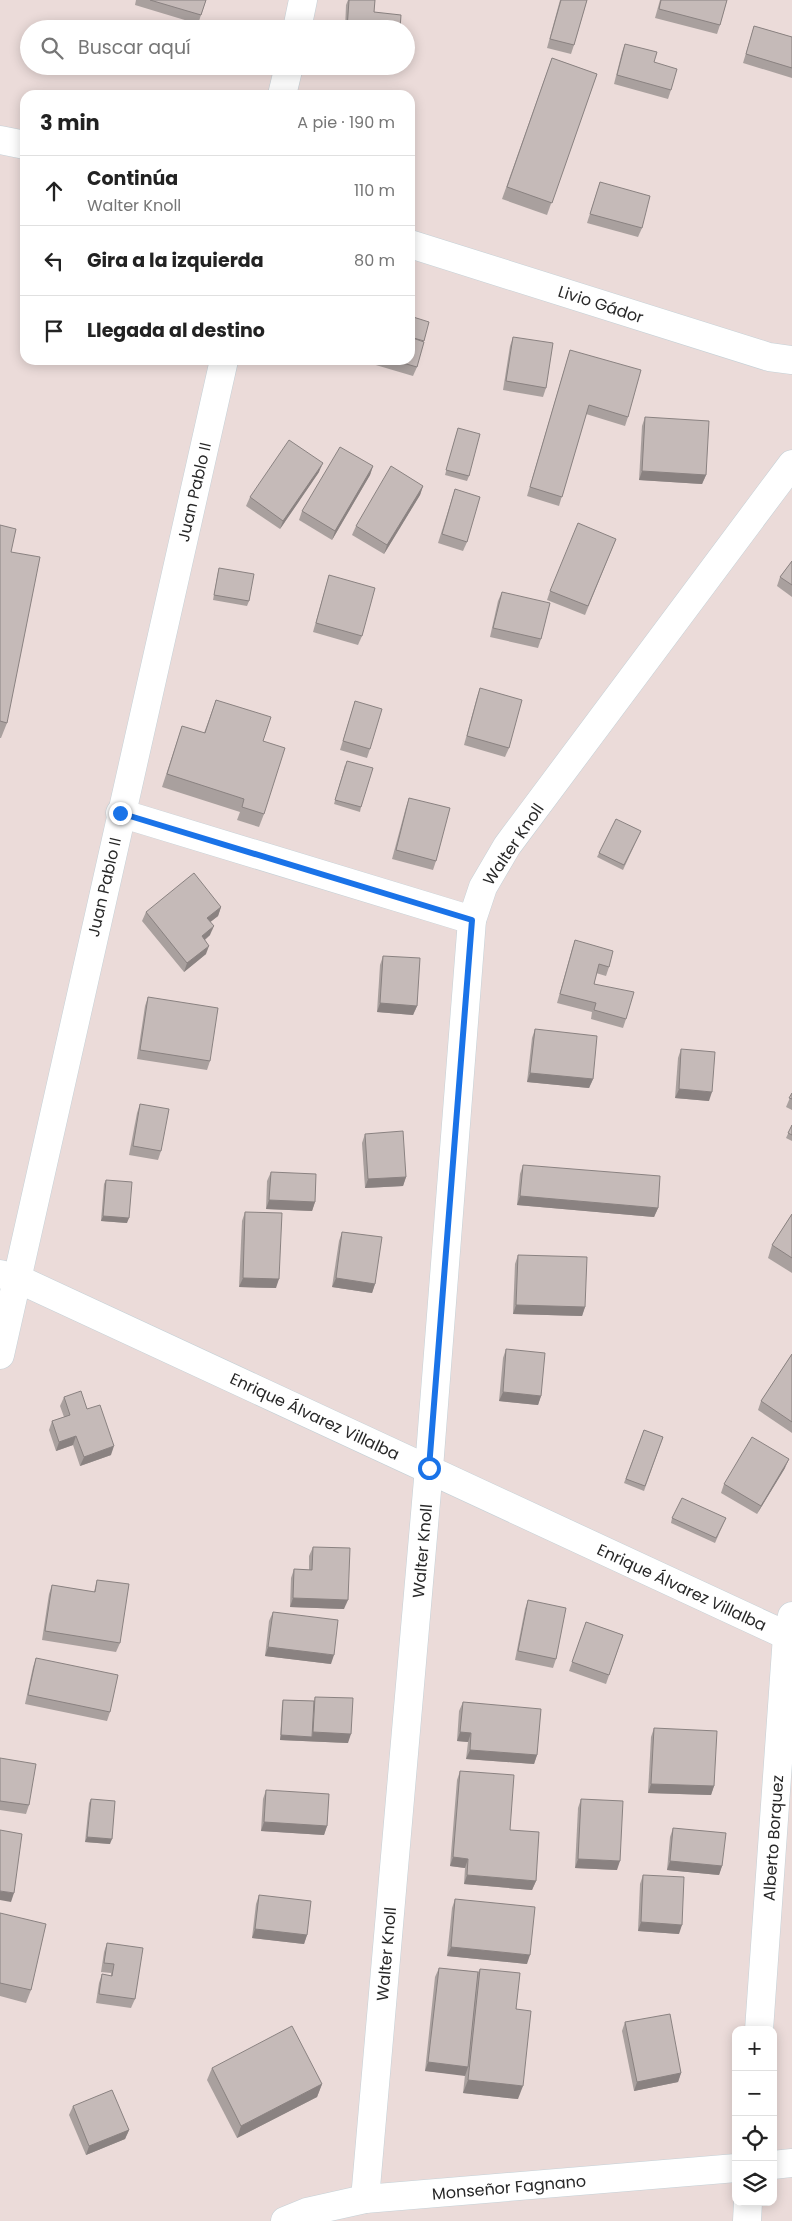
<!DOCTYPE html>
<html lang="es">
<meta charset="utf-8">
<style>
:root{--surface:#fff;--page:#f6f6f6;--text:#222;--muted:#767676;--line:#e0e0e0}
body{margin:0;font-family:Poppins,sans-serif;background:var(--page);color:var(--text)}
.controls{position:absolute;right:15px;bottom:15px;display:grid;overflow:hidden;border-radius:10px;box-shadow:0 2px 12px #0003}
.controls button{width:45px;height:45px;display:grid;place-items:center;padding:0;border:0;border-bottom:1px solid var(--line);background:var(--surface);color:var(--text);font:25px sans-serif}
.stop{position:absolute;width:15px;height:15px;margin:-11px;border:4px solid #1a73e8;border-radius:50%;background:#fff}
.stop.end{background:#1a73e8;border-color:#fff;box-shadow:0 1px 5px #0008}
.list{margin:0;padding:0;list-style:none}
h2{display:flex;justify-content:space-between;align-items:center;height:65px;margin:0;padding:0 20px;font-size:21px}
h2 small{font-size:16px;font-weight:400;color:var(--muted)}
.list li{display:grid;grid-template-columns:32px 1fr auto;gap:15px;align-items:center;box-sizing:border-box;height:70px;padding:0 20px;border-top:1px solid var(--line)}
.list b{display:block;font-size:19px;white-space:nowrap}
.list p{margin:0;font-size:16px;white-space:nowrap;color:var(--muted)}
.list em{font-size:16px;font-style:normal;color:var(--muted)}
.icon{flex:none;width:28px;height:28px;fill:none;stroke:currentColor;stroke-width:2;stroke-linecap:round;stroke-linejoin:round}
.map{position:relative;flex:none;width:792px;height:2221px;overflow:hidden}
.search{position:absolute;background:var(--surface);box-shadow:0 2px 12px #0003;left:20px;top:20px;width:395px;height:55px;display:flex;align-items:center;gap:12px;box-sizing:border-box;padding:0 18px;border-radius:28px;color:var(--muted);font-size:19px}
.panel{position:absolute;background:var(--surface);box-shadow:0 2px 12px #0003;left:20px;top:90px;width:395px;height:275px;border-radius:15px}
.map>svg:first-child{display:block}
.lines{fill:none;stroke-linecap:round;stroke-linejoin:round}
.street-casing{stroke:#c5d1d7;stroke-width:29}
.secondary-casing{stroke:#c5d1d7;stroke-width:29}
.street{stroke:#fff;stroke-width:28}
.secondary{stroke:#fff;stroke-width:28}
.wall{fill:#a9a09e}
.shaded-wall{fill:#8a8281}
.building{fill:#c5bab8;stroke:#8a8281}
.route{stroke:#1a73e8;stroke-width:6}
.labels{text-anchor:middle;stroke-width:5;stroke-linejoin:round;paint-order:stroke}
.street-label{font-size:16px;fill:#282828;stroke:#fff}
</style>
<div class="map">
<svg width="792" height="2221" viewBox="0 0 792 2221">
<rect width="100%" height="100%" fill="#ebdbd9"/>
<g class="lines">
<!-- street casing -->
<g class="street-casing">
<g id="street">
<polyline points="297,29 303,0"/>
<polyline points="282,95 289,66"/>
<polyline points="0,140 25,145"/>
<polyline points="410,244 769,357 792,360"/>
<polyline points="120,813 472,920"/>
<polyline points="0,1274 16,1278 792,1638"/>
<polyline points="0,1355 224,360"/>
<polyline points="759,2030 787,1636 792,1616"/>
<polyline points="365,2199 429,1468 472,920 483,887 507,846 792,464"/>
<polyline points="747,2221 748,2202"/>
</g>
</g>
<!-- secondary casing -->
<g class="secondary-casing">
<g id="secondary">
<polyline points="773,2165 792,2163"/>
<polyline points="285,2221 307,2212 365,2199 736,2168"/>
</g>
</g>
<!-- street -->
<use href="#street" class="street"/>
<!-- secondary -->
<use href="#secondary" class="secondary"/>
</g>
<!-- wall -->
<g class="wall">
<polygon points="136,0 206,0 198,24 135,5"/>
<polygon points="348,0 375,0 374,12 400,29 345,29 346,5"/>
<polygon points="560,0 587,0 574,45 571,54 547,48"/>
<polygon points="660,0 727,0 720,25 717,34 655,18"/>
<polygon points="754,26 792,37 792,78 743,63"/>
<polygon points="625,44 654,62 671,90 668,99 614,84 622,52"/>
<polygon points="552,58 597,74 547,215 502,199"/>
<polygon points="600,182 642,228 638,237 587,223"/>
<polygon points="513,337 546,388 543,397 503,390 510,346"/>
<polygon points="570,350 628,417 625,426 586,414 559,506 527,496"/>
<polygon points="336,360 344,360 343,363"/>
<polygon points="370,360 410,360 417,367 413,376 369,363"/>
<polygon points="645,417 706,475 702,484 639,480 642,426"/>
<polygon points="458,428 469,476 467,481 445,475"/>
<polygon points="373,466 370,475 332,540 299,520 302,511"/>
<polygon points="319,472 280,529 246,506 250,497"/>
<polygon points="423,486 420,495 384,554 352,535 356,526"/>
<polygon points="455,489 467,542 463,551 438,543"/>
<polygon points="0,525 11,552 7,723 1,738 0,738"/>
<polygon points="616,539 585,615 547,600 550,591"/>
<polygon points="792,561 792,597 777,586 780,577"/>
<polygon points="219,568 249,601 247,606 213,600 218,572"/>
<polygon points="329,575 362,636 358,645 313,632"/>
<polygon points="502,592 541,639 538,648 490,637 498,601"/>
<polygon points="480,688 509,748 505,757 464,745 477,697"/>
<polygon points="216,700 263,741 264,814 259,827 237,820 240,812 162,787 182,726 204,733"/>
<polygon points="355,701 370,749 367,758 340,750"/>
<polygon points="345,765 361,807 360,812 334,804"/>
<polygon points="409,798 436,861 433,870 392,859 406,807"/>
<polygon points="641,831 623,870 597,857 599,853"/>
<polygon points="221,907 218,916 210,922 210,935 205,940 206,954 184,972 142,921 146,912"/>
<polygon points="575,940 609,967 606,976 596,973 594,984 626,1019 623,1028 591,1019 592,1012 557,1003 572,949"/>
<polygon points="383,956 417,1006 413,1015 377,1012 380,965"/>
<polygon points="148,997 210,1061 207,1070 137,1059 145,1006"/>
<polygon points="535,1029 593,1079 589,1088 527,1082 532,1038"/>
<polygon points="681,1049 709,1101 675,1098 678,1058"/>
<polygon points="792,1093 792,1110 786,1107"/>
<polygon points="140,1104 161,1151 158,1160 129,1155 137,1113"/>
<polygon points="792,1125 792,1141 786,1138"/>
<polygon points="365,1134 406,1177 403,1186 365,1188 362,1143"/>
<polygon points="523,1165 658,1208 654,1217 517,1205 520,1174"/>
<polygon points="271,1172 315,1202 312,1211 266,1209 267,1181"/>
<polygon points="106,1180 127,1223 101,1221 104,1184"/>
<polygon points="245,1212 276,1288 239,1287 242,1221"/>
<polygon points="792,1214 792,1273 768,1258 772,1245"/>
<polygon points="342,1232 375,1284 372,1293 332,1287 339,1241"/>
<polygon points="518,1255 585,1307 582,1316 513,1314 515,1264"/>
<polygon points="506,1349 541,1396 538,1405 499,1401 503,1358"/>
<polygon points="792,1354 792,1433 758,1410 761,1401"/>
<polygon points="64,1397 87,1409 111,1455 80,1466 73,1445 56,1451 49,1430 52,1421 64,1417 60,1406"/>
<polygon points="644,1430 663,1437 644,1491 624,1483"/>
<polygon points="785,1468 757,1514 721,1493 724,1484"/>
<polygon points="672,1518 726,1518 715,1543 671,1523"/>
<polygon points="313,1547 344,1609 290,1607 291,1578 294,1569 309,1570 309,1556"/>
<polygon points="97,1580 120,1643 116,1652 42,1640 49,1594 52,1585 94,1592"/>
<polygon points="528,1600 556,1659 553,1668 515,1660 525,1609"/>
<polygon points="273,1612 331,1664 265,1656 269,1621"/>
<polygon points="586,1622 623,1635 606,1684 569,1671"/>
<polygon points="36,1658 110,1712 107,1721 25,1704 33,1667"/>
<polygon points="315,1697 348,1743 280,1740 282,1704 283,1700 314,1701"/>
<polygon points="463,1702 537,1755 534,1764 466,1759 468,1742 457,1741 459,1711"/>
<polygon points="654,1728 714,1786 711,1795 648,1793 651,1737"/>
<polygon points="0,1758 29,1805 26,1814 0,1810"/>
<polygon points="460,1771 510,1830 536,1881 532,1890 464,1884 465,1868 450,1866 457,1780"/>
<polygon points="266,1790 327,1826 324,1835 261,1831 263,1799"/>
<polygon points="91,1799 110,1844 85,1842 89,1803"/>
<polygon points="581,1799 617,1870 575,1868 578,1808"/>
<polygon points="673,1828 722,1866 719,1875 667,1870 670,1837"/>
<polygon points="643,1875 679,1934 638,1931 640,1884"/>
<polygon points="259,1895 307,1935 304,1944 252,1938 256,1904"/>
<polygon points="455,1899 527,1964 447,1956 452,1908"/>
<polygon points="0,1913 31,1990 26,2003 0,1996"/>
<polygon points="107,1943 135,1999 131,2008 96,2003 99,1983 102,1974 111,1976 111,1973 101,1972 104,1952"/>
<polygon points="439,1968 478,1972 480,1969 516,2009 518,2099 463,2093 465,2075 425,2071 435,1977"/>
<polygon points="625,2022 681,2073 678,2082 634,2091 622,2031"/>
<polygon points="212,2068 322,2084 317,2097 237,2138 207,2080"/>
<polygon points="73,2106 129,2130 125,2139 86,2155 69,2115"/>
</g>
<!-- shaded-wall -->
<g class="shaded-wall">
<polygon points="323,463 319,472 280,529 283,521"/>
<polygon points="373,466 370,475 332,540 335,531"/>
<polygon points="642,471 706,475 702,484 639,480"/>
<polygon points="423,486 420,495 384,554 387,545"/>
<polygon points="221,907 218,916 204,927 207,918"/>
<polygon points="214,926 210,935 198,945 202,936"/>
<polygon points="209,946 206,954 184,972 187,963"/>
<polygon points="380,1003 417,1006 413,1015 377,1012"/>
<polygon points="530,1073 593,1079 589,1088 527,1082"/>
<polygon points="679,1089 712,1092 709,1101 675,1098"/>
<polygon points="406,1177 403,1186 365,1188 368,1179"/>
<polygon points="520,1196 658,1208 654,1217 517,1205"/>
<polygon points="269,1200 315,1202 312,1211 266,1209"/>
<polygon points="103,1216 129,1218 127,1223 101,1221"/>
<polygon points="243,1278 279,1279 276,1288 239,1287"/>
<polygon points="336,1278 375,1284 372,1293 332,1287"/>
<polygon points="516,1305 585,1307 582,1316 513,1314"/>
<polygon points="503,1392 541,1396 538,1405 499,1401"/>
<polygon points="76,1436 73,1445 56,1451 59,1442"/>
<polygon points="114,1446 111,1455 80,1466 84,1457"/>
<polygon points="789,1459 785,1468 757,1514 761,1506"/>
<polygon points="293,1598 348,1600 344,1609 290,1607"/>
<polygon points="268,1647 334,1655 331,1664 265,1656"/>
<polygon points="313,1732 351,1734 348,1743 280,1740 281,1735 312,1737"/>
<polygon points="460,1732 471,1733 468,1742 457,1741"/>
<polygon points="470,1750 537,1755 534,1764 466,1759"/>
<polygon points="651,1784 714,1786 711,1795 648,1793"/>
<polygon points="264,1822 327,1826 324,1835 261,1831"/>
<polygon points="87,1837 112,1839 110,1844 85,1842"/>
<polygon points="453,1857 468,1859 465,1868 450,1866"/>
<polygon points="578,1859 620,1861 617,1870 575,1868"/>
<polygon points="670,1861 722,1866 719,1875 667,1870"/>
<polygon points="467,1875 536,1881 532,1890 464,1884"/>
<polygon points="0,1891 14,1893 11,1902 0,1900"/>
<polygon points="641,1922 682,1925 679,1934 638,1931"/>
<polygon points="255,1929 307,1935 304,1944 252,1938"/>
<polygon points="451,1947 530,1955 527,1964 447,1956"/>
<polygon points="428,2062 468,2067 465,2076 425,2071"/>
<polygon points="681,2073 678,2082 634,2091 637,2082"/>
<polygon points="468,2080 523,2086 518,2099 463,2093"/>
<polygon points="322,2084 317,2097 237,2138 241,2126"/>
<polygon points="129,2130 125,2139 86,2155 89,2146"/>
</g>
<!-- building -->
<g class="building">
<polygon points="150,0 206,0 201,15"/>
<polygon points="349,0 375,0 374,12 401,15 400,29 347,29"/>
<polygon points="561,0 587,0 574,45 550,39"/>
<polygon points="661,0 727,0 720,25 659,9"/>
<polygon points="754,26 792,37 792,68 746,54"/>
<polygon points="625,44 657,52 654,62 677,69 671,90 617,75"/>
<polygon points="552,58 597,74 552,203 507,187"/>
<polygon points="600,182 650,196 642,228 590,214"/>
<polygon points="410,316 429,322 424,341 410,337"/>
<polygon points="410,337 424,342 417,367 392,360 410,360"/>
<polygon points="513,337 553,343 546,388 506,381"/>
<polygon points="570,350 641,370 628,417 589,405 562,497 530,487"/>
<polygon points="645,417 709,421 706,475 642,471"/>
<polygon points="458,428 480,434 469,476 446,470"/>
<polygon points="289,440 323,463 283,521 250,497"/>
<polygon points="340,447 373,466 335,531 302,511"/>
<polygon points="391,466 423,486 387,545 356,526"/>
<polygon points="455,489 480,497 467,542 442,534"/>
<polygon points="578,523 616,539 588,606 550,591"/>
<polygon points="0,525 16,529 11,552 40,557 7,723 0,721"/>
<polygon points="792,561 792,585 780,577"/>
<polygon points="219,568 254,574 249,601 214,595"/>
<polygon points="329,575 375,588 362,636 316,623"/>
<polygon points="502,592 550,603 541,639 493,628"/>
<polygon points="480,688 522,700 509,748 467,736"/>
<polygon points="216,700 271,717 263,741 285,748 264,814 242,807 244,799 167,774 182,726 205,733"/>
<polygon points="355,701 382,709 370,749 343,741"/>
<polygon points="347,761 373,768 361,807 335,800"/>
<polygon points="409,798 450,808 436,861 396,850"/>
<polygon points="616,819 641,831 624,865 599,853"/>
<polygon points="194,873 221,907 207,918 214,926 202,936 209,946 187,963 146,912"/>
<polygon points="575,940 613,951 609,967 599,964 594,984 634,992 626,1019 594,1010 596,1003 560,994"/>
<polygon points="383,956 420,958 417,1006 380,1003"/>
<polygon points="148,997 218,1008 210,1061 140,1050"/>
<polygon points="535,1029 597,1036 593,1079 530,1073"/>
<polygon points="681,1049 715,1052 712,1092 679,1089"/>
<polygon points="792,1093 792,1099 789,1098"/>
<polygon points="140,1104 169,1109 161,1151 133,1146"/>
<polygon points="792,1125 792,1135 788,1133"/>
<polygon points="403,1131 406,1177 368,1179 365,1134"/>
<polygon points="523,1165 660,1176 658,1208 520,1196"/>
<polygon points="271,1172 316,1174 315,1202 269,1200"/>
<polygon points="106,1180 132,1182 129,1218 103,1216"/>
<polygon points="245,1212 282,1213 279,1279 243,1278"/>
<polygon points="792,1214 792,1258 772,1245"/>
<polygon points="342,1232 382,1237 375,1284 336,1278"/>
<polygon points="518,1255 587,1257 585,1307 516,1305"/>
<polygon points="506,1349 545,1353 541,1396 503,1392"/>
<polygon points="792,1354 792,1422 761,1401"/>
<polygon points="81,1391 87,1409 100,1405 114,1446 84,1457 76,1436 59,1442 52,1421 70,1415 64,1397"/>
<polygon points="644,1430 663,1437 645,1486 626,1479"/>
<polygon points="752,1437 789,1459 761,1506 724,1484"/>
<polygon points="682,1498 726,1518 716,1538 672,1518"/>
<polygon points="313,1547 350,1548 348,1600 293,1598 294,1569 312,1570"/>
<polygon points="97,1580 129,1584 120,1643 45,1631 52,1585 95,1592"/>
<polygon points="528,1600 566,1608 556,1659 518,1651"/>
<polygon points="273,1612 338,1620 334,1655 268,1647"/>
<polygon points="586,1622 623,1635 609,1675 572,1662"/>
<polygon points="36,1658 118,1675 110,1712 28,1695"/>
<polygon points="315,1697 353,1698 351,1734 313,1732"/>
<polygon points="283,1700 314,1701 312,1737 281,1735"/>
<polygon points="463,1702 541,1709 537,1755 470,1750 471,1733 460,1732"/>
<polygon points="654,1728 717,1731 714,1786 651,1784"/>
<polygon points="0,1758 36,1764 29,1805 0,1801"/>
<polygon points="460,1771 514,1775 510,1830 539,1832 536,1881 467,1875 468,1859 453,1857"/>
<polygon points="266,1790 329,1794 327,1826 264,1822"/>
<polygon points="91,1799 115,1801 112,1839 87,1837"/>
<polygon points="581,1799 623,1801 620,1861 578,1859"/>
<polygon points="673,1828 726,1833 722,1866 670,1861"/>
<polygon points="0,1830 22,1834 14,1893 0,1891"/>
<polygon points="643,1875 684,1877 682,1925 641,1922"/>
<polygon points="259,1895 311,1901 307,1935 255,1929"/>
<polygon points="455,1899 535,1907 530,1955 451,1947"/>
<polygon points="0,1913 46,1924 31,1990 0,1983"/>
<polygon points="107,1943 143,1948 135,1999 99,1994 102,1974 112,1976 114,1964 104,1963"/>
<polygon points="439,1968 478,1972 468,2067 428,2062"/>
<polygon points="480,1969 520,1973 516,2009 531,2011 523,2086 468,2080"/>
<polygon points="670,2014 681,2073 637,2082 625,2022"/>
<polygon points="292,2026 322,2084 241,2126 212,2068"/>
<polygon points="112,2090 129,2130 89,2146 73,2106"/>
</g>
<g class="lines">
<!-- route -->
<polyline class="route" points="120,813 472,920 429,1468"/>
</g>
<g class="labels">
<!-- street labels -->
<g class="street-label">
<text transform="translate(601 304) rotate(18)" y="6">Livio Gádor</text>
<text transform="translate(194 492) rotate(-77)" y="6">Juan Pablo II</text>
<text transform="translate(513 844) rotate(-56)" y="6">Walter Knoll</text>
<text transform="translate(104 887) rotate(-77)" y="6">Juan Pablo II</text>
<text transform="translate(315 1416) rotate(25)" y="6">Enrique Álvarez Villalba</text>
<text transform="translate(422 1551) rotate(-85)" y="6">Walter Knoll</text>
<text transform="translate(682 1587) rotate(25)" y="6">Enrique Álvarez Villalba</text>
<text transform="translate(773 1838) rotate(-86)" y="6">Alberto Borquez</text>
<text transform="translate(386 1954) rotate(-85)" y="6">Walter Knoll</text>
<text transform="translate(509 2187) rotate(-5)" y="6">Monseñor Fagnano</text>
</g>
</g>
</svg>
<div class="controls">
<button>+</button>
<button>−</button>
<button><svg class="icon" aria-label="locate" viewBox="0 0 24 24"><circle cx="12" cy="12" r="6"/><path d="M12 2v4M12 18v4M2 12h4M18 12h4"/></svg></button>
<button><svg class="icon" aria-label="layers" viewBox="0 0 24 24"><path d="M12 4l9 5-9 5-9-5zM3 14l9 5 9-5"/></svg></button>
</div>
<div class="stop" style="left:429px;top:1468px"></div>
<div class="stop end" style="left:120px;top:813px"></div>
<div class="search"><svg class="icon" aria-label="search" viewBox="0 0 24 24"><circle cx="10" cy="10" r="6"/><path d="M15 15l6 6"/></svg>Buscar aquí</div>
<section class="panel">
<h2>3 min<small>A pie · 190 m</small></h2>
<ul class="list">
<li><svg class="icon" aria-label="ahead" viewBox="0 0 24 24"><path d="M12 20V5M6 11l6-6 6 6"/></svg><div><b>Continúa</b><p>Walter Knoll</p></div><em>110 m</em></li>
<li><svg class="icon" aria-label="left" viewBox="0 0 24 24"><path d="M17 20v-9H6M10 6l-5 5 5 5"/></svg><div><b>Gira a la izquierda</b></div><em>80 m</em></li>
<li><svg class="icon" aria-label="arrive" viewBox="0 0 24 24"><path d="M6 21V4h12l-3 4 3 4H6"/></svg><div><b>Llegada al destino</b></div></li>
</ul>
</section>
</div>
